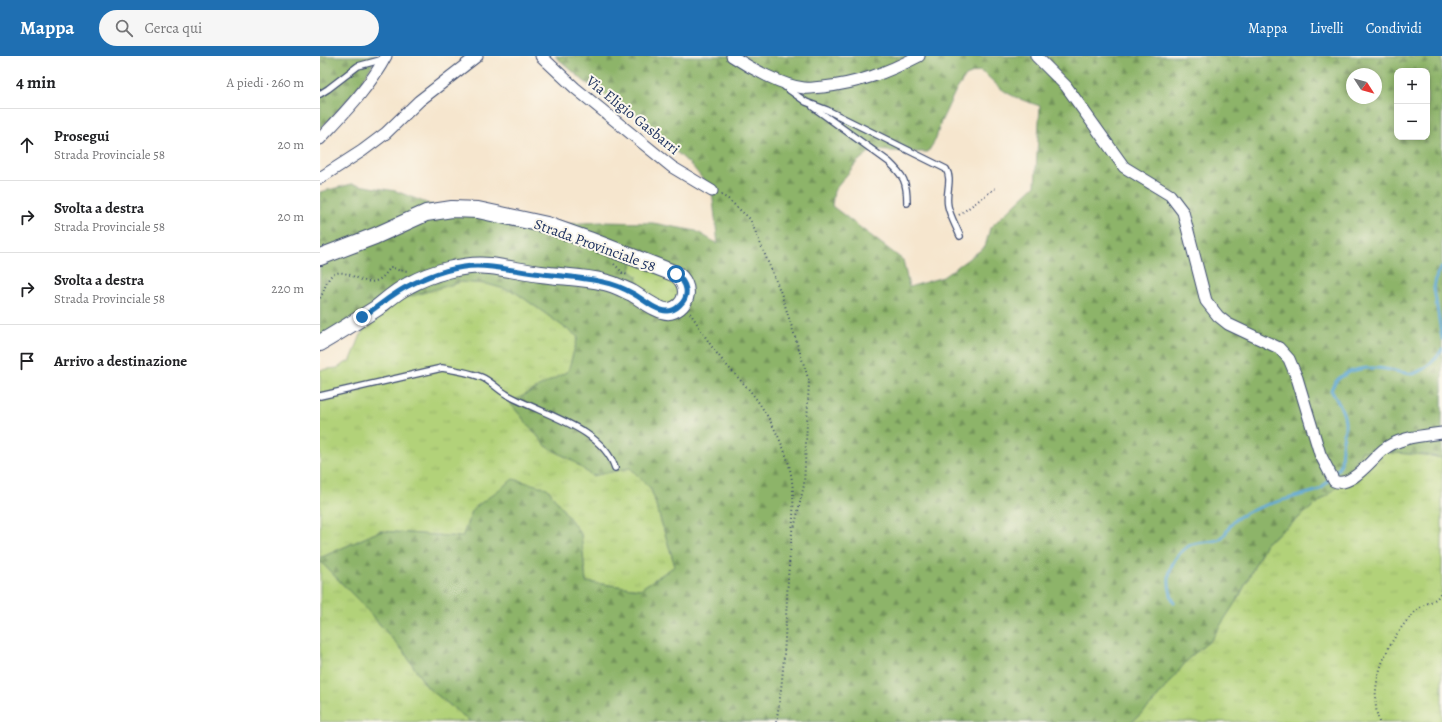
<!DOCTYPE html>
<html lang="it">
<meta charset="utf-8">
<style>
:root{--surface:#fff;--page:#f6f6f6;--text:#202124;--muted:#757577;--line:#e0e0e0;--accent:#1f6fb2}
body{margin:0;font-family:Alegreya,serif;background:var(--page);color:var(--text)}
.controls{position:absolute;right:12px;top:12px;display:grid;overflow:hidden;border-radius:8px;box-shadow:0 2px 6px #0003}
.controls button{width:36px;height:36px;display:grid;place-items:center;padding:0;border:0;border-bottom:1px solid var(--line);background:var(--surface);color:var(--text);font:20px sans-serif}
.compass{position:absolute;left:1026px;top:12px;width:36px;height:36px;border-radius:50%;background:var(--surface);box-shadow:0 2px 6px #0003;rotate:126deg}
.stop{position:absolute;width:12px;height:12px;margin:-9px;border:3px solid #1f6fb2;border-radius:50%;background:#fff}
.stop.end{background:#1f6fb2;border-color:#fff;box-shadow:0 1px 4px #0008}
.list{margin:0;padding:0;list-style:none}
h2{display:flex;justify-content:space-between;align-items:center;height:52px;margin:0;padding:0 16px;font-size:17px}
h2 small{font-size:13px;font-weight:400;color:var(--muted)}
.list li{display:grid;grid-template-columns:26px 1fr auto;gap:12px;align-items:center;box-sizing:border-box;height:72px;padding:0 16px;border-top:1px solid var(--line)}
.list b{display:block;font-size:15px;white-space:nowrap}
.list p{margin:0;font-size:13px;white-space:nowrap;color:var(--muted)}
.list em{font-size:13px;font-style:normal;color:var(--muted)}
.icon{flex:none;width:22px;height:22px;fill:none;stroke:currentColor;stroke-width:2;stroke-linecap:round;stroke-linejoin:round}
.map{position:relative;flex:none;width:1122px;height:666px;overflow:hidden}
header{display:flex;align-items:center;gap:24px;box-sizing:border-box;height:56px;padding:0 20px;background:var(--accent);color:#fff}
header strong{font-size:19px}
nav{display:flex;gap:22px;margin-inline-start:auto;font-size:14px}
.search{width:280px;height:36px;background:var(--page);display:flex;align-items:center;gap:10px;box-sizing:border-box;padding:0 14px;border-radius:22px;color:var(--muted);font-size:15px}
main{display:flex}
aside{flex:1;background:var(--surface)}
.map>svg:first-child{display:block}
.grass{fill:url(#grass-tufts);stroke:#66806c}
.forest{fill:url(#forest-firs);stroke:#547264;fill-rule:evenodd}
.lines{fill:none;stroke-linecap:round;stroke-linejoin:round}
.stream{stroke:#5aa6d3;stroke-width:3}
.lane-casing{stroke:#3c4a6f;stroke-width:8}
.street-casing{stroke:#3c4a6f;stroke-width:13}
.secondary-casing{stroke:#3c4a6f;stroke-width:18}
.path{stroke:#3c4a6f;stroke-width:2;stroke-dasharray:1 3;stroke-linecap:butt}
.lane{stroke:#fff;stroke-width:5.5}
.street{stroke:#fff;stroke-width:11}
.secondary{stroke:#fff;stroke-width:16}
.route{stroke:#1f6fb2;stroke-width:5}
.labels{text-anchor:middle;stroke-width:4;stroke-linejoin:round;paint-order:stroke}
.street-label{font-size:15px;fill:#1b2f5e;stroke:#fbf7ec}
</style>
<header>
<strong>Mappa</strong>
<div class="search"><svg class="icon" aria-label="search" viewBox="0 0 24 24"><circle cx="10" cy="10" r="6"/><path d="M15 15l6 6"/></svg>Cerca qui</div>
<nav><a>Mappa</a><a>Livelli</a><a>Condividi</a></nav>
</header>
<main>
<aside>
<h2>4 min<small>A piedi · 260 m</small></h2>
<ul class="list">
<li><svg class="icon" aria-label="ahead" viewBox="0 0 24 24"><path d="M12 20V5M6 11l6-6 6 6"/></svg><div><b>Prosegui</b><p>Strada Provinciale 58</p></div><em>20 m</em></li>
<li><svg class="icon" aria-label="right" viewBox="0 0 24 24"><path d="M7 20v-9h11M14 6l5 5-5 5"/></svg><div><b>Svolta a destra</b><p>Strada Provinciale 58</p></div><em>20 m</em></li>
<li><svg class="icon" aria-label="right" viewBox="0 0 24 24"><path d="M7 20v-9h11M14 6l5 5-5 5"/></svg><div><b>Svolta a destra</b><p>Strada Provinciale 58</p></div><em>220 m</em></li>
<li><svg class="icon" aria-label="arrive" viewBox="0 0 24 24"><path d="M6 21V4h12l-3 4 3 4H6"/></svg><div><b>Arrivo a destinazione</b></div></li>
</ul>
</aside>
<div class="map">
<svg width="1122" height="666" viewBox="0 0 1122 666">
<defs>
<pattern id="grass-tufts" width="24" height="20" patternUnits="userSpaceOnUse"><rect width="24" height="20" fill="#b2d279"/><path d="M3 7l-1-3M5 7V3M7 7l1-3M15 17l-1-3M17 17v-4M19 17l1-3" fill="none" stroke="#98b56b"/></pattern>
<pattern id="forest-firs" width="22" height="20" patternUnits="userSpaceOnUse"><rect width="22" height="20" fill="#8db469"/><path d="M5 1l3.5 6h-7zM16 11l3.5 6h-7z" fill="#72935a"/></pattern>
</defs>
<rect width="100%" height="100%" fill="#fbf7ec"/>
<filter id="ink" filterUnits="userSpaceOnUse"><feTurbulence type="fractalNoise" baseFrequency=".025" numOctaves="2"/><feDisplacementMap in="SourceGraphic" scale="8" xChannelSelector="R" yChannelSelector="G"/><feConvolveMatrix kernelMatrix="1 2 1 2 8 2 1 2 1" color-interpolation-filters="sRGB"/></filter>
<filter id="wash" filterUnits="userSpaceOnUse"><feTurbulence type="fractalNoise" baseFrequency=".012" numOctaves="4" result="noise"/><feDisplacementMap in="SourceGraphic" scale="16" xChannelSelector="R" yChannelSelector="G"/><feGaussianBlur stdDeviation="0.9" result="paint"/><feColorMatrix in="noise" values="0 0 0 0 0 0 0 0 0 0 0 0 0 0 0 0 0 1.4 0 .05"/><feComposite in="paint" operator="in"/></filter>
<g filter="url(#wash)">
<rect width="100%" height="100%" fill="#f6e6ce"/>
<!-- grass -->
<g class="grass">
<polygon points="312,205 352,221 361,239 347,251 315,235 317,220 310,215"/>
<polygon points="141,226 167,228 195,236 258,281 248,315 190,347 226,390 253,405 272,420 310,412 331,433 355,510 320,533 266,526 261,478 227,432 153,453 142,481 60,475 0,502 0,314 17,312 31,304 50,256 58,251 84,242"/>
<polygon points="1042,395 1106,399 1122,402 1122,666 812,666 831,649 870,601 891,584 920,539 946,487 1013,435"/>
<polygon points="0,505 41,547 84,596 107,631 151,666 0,666"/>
</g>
<!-- forest -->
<g class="forest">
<path d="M0,0h57c-14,28 -35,51 -57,73z"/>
<path d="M235,0h887v402l-16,-3 -64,-4 -29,40 -67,52 -26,52 -29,45 -21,17 -39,48 -19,17h-661l-44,-35 -23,-35 -43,-49 -41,-42v-3l60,-27 82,6 11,-28 40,-30 34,9 34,46 5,48 54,7 35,-23 -24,-77 -21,-21 -38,8 -19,-15 -27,-15 -36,-43 58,-32 10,-34 -63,-45 -28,-8 -26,-2 -57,16 -26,9 -58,36v-151l32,-8 44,7 48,19 103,15 54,-3 52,1 43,8 22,13 -6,-53 -19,-24 -60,-54 -48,-31zM659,15c9,4 12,9 20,16 12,10 26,14 41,19l-5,79 -45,43 -5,19 -42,30 -34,10 -6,-27 -71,-54 2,-15 23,-29 15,-12 36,2h20l8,-13 4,-15 15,-32 11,-16zM1077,15h30v66h-30zM1032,18h24v24h-24zM312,205l44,20 5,14 -14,12 -32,-16 2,-15 -7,-5z"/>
</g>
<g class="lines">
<!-- stream -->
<g class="stream">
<polyline points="1122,211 1117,218 1114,232 1122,283"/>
<path d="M1014,418c11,-12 6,-13 8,-26 0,-8 3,-15 3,-22 1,-13 -8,-25 -14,-36 6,-17 27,-23 44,-22 8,0 16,2 24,4 4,0 9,2 13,2 10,-2 26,-15 30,-25"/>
<path d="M854,547c-8,-19 -8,-36 7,-51 3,-2 6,-6 9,-7 9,-4 22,-2 30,-6 7,-5 9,-14 15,-19 14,-13 61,-23 81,-29l6,-3 8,-10"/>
</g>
</g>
</g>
<g filter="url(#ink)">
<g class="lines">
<!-- lane casing -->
<g class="lane-casing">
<g id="lane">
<path d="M465,31l21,15 21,8 119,59c7,11 -1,24 2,37 2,10 8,20 12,30"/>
<polyline points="0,38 8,33 38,10 64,3"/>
<path d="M493,51l76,55c15,14 18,20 18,41"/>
<path d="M0,340l122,-28c13,2 26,4 39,9 10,4 16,12 25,17 34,20 96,33 109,74"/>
</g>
</g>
<!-- street casing -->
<g class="street-casing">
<g id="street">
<polyline points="221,0 255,32 352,111 392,135"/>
<path d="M412,0c18,12 51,30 72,32 6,1 13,-1 19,-1 36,-4 63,-14 96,-31"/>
<path d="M716,0l30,30 58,81 46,28 13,17 23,89 12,15 10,8 51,24 10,11 8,19 23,76 14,27c16,8 38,-22 49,-31 16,-13 39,-14 59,-17"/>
<path d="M0,83c24,-26 49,-51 66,-83"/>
<polyline points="0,122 42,95 66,77 99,45 157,0"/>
</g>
</g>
<!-- secondary casing -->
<g class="secondary-casing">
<path id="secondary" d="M0,201l55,-21 51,-23 26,-4 26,1 69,15 42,15 87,34c15,11 13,32 -6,37 -10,2 -29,-13 -38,-18 -9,-4 -18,-9 -28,-11 -20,-5 -42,-5 -63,-8 -17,-2 -34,-6 -51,-8 -25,-3 -59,7 -81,19 -12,6 -22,15 -32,23 -19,12 -38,24 -57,35"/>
</g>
<!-- path -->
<g class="path">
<polyline points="401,139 408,143 430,163 461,237 489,325 484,429 474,473"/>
<polyline points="639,159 677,131"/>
<polyline points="294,208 302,216 303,220"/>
<polyline points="302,216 307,219"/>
<path d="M0,242c4,-6 6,-17 11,-22 14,-12 31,12 47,4 5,-2 9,-8 13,-13l7,3 10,1"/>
<path d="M370,257c10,14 18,30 29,43 10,13 22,24 32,36 14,18 25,38 33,58 17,41 6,88 4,130 -3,47 -3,96 -12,142"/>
<path d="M1059,666c-12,-39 9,-84 37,-111 5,-6 15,-8 21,-13 2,-2 3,-5 5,-8"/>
</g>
<!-- lane -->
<use href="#lane" class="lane"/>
<!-- street -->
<use href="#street" class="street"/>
<!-- secondary -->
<use href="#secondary" class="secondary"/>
</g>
</g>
<g class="lines" filter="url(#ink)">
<!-- route -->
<path class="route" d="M42,261c16,-10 31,-24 48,-32 20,-10 44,-19 67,-19 19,0 38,5 57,7 23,3 47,4 69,9 11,2 22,7 31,12 10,6 22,17 33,17 5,0 10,-3 13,-6 11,-10 6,-23 -4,-31"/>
</g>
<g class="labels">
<!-- street labels -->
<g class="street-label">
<text transform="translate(313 59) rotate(39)" y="5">Via Eligio Gasbarri</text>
<text transform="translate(275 189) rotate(20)" y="5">Strada Provinciale 58</text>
</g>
</g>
</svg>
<div class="controls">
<button>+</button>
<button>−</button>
</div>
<svg class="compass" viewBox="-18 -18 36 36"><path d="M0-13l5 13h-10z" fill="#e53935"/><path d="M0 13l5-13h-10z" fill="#757577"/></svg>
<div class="stop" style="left:356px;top:218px"></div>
<div class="stop end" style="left:42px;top:261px"></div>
</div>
</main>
